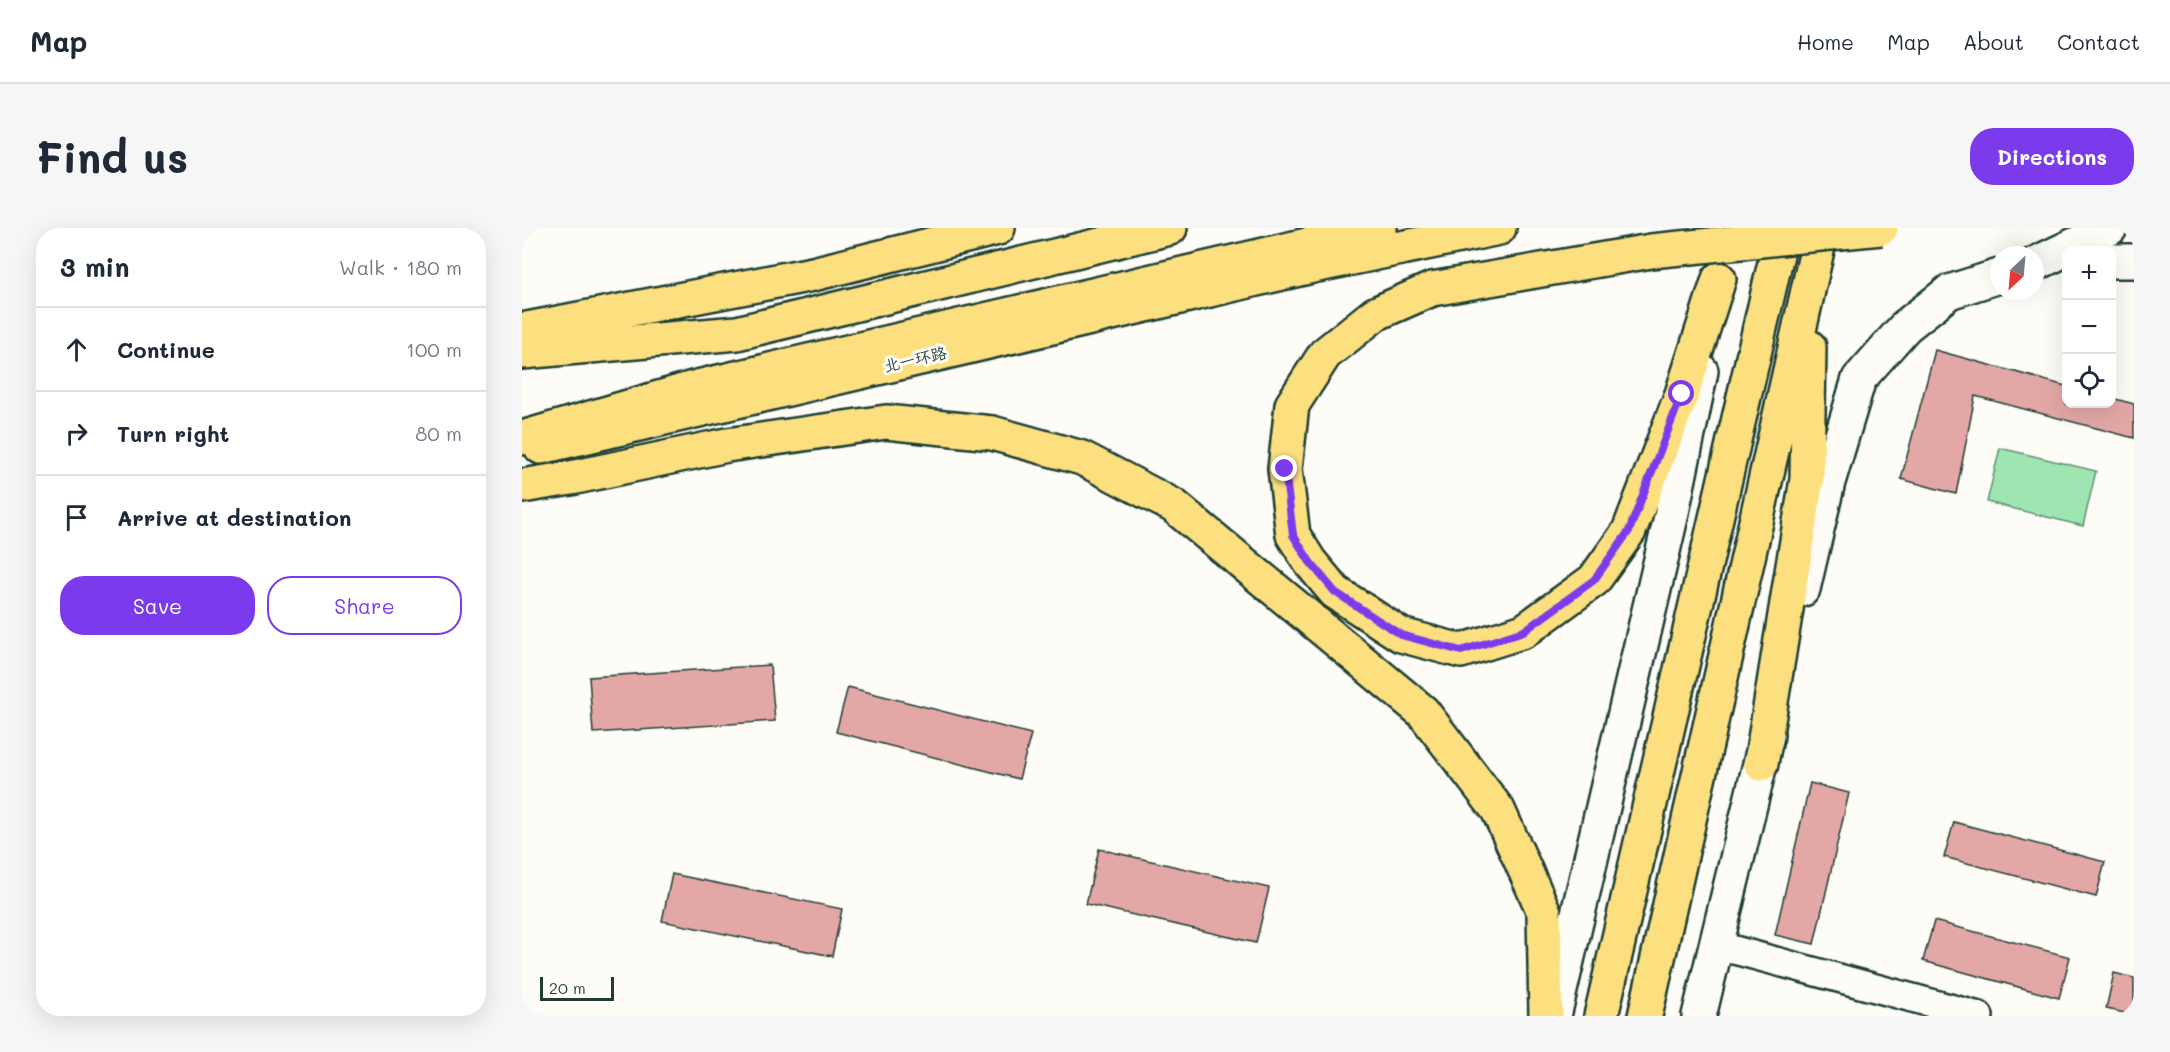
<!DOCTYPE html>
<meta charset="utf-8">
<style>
:root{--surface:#fff;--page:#f6f6f7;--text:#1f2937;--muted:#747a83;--line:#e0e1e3;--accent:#7c3aed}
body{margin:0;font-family:Mali,"LXGW WenKai TC",sans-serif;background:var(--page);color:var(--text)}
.controls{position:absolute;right:18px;top:18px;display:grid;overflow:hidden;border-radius:12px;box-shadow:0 6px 24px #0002}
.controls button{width:54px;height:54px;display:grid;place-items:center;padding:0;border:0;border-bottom:2px solid var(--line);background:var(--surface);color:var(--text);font:30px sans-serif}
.compass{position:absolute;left:1468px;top:18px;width:54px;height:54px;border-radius:50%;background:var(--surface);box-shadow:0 6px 24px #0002;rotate:206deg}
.scale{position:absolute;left:18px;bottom:15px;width:74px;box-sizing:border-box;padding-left:6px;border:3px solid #1f3d34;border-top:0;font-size:16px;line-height:21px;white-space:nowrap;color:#1f3d34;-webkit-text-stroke:4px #fdfcf7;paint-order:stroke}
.stop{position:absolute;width:18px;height:18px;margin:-14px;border:4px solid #7c3aed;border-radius:50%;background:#fff}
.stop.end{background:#7c3aed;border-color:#fff;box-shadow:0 2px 6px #0008}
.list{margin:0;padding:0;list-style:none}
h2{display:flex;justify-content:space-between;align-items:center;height:78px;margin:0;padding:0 24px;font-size:26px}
h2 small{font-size:20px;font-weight:400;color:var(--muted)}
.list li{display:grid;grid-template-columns:39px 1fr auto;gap:18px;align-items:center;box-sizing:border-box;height:84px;padding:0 24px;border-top:2px solid var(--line)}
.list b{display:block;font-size:22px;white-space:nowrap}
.list em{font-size:20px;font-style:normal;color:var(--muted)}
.actions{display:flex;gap:12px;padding:18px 24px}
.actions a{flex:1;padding:14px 0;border:2px solid var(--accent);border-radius:24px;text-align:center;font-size:21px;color:var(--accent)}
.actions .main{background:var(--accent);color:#fff}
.icon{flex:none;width:33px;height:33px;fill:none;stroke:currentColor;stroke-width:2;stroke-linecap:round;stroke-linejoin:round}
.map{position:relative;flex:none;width:1612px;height:788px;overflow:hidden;border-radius:24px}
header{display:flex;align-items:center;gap:36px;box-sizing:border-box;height:84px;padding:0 30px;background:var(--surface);border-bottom:2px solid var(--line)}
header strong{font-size:28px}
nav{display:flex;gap:33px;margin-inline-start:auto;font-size:21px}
.intro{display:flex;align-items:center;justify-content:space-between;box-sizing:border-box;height:144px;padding:0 36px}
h1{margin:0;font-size:42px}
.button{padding:15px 27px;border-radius:24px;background:var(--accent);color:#fff;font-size:21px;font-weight:700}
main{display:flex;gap:36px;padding:0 36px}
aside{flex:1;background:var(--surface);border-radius:24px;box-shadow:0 6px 24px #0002}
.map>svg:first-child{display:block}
.green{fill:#9ee5b2;stroke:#5e9173;stroke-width:1.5}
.building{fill:#e3a8a5;stroke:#1f3d34;stroke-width:1.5}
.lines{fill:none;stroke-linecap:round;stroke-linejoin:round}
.street-casing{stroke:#1f3d34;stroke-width:32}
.secondary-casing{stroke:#1f3d34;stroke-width:38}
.primary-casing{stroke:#1f3d34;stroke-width:38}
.highway-casing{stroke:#1f3d34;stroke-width:38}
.street{stroke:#fdfcf7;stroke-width:27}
.secondary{stroke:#fdfcf7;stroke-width:33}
.primary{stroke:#fce080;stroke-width:33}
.highway{stroke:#fce080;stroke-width:33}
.primary-bridge-casing{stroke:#1f3d34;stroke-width:38;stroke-linecap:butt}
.primary-bridge{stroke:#fce080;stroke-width:33}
.route{stroke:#7c3aed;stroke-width:8}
.labels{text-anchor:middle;stroke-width:6;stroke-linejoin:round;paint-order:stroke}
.street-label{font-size:16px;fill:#1f3d34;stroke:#fdfcf7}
</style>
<header>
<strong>Map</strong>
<nav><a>Home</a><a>Map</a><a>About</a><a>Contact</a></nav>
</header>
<div class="intro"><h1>Find us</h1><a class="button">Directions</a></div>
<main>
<aside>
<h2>3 min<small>Walk · 180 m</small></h2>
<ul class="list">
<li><svg class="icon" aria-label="ahead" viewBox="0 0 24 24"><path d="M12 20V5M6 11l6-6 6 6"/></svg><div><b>Continue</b></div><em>100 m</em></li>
<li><svg class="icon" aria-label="right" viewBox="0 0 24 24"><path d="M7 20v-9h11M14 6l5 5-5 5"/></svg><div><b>Turn right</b></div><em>80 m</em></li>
<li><svg class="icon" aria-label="arrive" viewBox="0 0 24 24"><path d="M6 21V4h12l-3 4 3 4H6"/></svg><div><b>Arrive at destination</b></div></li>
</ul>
<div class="actions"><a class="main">Save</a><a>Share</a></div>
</aside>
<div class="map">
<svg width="1612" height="788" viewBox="0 0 1612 788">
<rect width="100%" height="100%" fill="#fdfcf7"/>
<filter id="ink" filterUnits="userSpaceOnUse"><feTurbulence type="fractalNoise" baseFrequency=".0167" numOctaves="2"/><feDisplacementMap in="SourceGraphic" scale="12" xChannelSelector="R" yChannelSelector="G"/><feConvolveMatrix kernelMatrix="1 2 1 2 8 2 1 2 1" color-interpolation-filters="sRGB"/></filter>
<g filter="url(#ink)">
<!-- green -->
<polygon class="green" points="1478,220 1574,243 1561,298 1465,274"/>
<!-- building -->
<g class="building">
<polygon points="1413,122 1544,158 1544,176 1590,176 1590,170 1612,176 1612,210 1453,168 1434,266 1379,251"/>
<polygon points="248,437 253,493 71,505 67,449"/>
<polygon points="326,459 509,506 497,551 314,504"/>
<polygon points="1288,555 1327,565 1292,716 1253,707"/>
<polygon points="1432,594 1583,634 1574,669 1422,629"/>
<polygon points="577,621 747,660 734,715 564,676"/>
<polygon points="150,646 320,681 310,728 140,693"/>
<polygon points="1412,693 1548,729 1537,770 1401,733"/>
<polygon points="1592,745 1612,750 1612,787 1584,781"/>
</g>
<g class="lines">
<!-- street casing -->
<g class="street-casing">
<polyline id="street" points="1194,717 1457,788"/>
</g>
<!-- secondary casing -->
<g class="secondary-casing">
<g id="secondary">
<polyline points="1590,33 1612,33"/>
<polyline points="1513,36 1588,0"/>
<polyline points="1281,361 1306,254 1337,151 1384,98 1427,64 1477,48"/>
<polyline points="1032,788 1149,289 1179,143"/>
<polyline points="1177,788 1245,507"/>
</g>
</g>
<!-- primary casing -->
<g class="primary-casing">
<g id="primary">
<polyline points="910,61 853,86 803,126 770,177 763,241 771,307 788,334 813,364 879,407 939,423 1002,403 1072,352 1107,303 1160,166 1197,51"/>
<polyline points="0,102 291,46 476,0"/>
<polyline points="19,219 786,39 977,0"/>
<polyline points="0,258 49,250 205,217 364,194 470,205 560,230 652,278 901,484 976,582 1022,684 1024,788"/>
</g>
</g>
<!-- highway casing -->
<g class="highway-casing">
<g id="highway">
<polyline points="0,124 215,105 648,0"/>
<polyline points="0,210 171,160 858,0"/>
<polyline points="1239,536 1285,251 1287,119"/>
<polyline points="1079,788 1261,0"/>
<polyline points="1123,788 1300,0"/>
</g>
</g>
<!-- street -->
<use href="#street" class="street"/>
<!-- secondary -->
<use href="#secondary" class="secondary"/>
<!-- primary -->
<use href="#primary" class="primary"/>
<!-- highway -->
<use href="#highway" class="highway"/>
<!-- primary-bridge casing -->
<g class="primary-bridge-casing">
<polyline id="primary-bridge" points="910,61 1129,23 1359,0"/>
</g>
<!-- primary-bridge -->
<use href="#primary-bridge" class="primary-bridge"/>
</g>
</g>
<g class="lines" filter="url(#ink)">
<!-- route -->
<polyline class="route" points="763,241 771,307 788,334 813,364 879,407 939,423 1002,403 1072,352 1107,303 1160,166"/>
</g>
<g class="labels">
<!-- street labels -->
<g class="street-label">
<text transform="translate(393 131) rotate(-13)" y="6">北一环路</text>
</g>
</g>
</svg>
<div class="controls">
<button>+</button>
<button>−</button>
<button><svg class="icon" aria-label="locate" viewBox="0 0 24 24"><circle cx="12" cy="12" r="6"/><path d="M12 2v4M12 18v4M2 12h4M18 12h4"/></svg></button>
</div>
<svg class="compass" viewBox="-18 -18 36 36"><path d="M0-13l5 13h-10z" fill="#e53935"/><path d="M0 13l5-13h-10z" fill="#747a83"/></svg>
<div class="scale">20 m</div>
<div class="stop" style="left:1160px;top:166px"></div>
<div class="stop end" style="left:763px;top:241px"></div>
</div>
</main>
